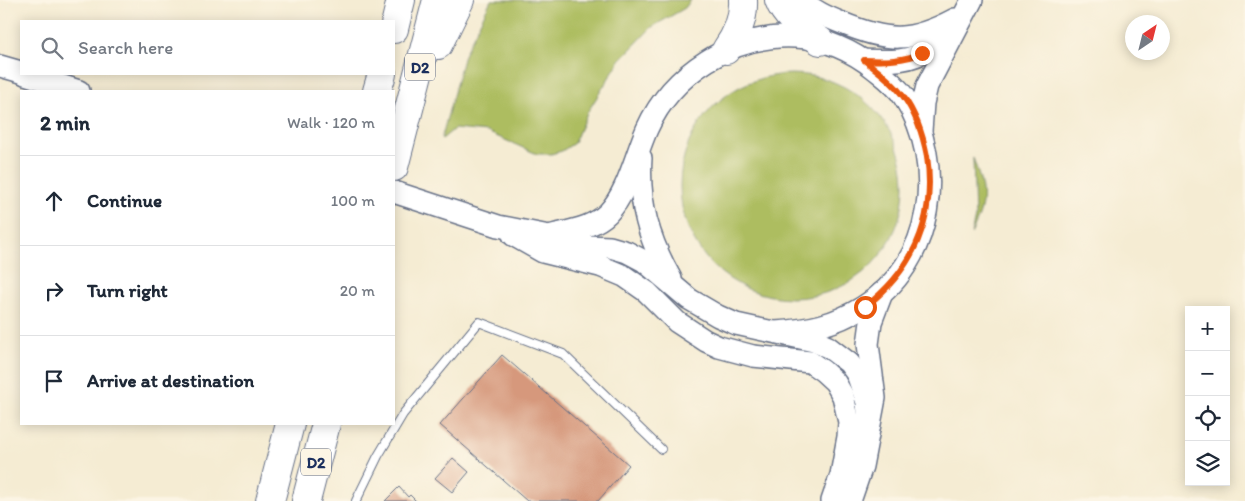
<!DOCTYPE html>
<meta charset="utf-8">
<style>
:root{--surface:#fff;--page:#f6f6f7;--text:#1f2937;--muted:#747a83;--line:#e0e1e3}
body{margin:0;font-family:Itim,sans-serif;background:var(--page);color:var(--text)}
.controls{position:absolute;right:15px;bottom:15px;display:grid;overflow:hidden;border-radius:0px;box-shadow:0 2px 12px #0003}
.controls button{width:45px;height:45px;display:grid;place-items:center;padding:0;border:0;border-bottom:1px solid var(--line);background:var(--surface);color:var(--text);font:25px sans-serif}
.compass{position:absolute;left:1125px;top:15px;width:45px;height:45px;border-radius:50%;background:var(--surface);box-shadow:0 2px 12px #0003;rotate:35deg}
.stop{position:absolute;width:15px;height:15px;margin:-11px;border:4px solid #ea580c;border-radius:50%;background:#fff}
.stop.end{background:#ea580c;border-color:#fff;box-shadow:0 1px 5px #0008}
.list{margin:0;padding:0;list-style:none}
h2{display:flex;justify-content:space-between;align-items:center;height:65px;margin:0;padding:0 20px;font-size:21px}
h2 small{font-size:16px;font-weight:400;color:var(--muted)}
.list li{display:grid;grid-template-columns:32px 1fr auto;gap:15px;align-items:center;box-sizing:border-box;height:90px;padding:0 20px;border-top:1px solid var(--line)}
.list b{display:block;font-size:19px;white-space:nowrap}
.list em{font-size:16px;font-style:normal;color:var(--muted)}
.icon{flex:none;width:28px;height:28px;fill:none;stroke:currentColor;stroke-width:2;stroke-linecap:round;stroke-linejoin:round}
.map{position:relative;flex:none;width:1245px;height:501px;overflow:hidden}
.search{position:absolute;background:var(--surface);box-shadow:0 2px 12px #0003;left:20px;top:20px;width:375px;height:55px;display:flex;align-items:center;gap:12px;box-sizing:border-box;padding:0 18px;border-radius:0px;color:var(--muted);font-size:19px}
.panel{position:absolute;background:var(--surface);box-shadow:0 2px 12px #0003;left:20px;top:90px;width:375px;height:335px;border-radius:0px}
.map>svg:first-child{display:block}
.green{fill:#adbd60;stroke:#64765f}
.building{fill:#d6987c}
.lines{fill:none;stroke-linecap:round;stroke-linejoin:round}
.lane-casing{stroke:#677187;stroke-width:10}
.secondary-casing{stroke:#677187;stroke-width:24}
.highway-casing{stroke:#677187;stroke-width:30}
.lane{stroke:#fff;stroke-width:8}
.secondary{stroke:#fff;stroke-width:21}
.highway{stroke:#fff;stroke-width:28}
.route{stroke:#ea580c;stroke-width:6}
.labels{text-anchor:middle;stroke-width:4.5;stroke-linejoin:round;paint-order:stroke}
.shield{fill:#fcf5e5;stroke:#5e6a86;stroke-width:1}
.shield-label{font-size:16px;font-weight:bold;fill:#1b2f5e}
</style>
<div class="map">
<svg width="1245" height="501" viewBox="0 0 1245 501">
<rect width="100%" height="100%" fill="#fcf5e5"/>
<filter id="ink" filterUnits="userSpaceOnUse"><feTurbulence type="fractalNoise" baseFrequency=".02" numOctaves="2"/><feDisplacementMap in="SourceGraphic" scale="10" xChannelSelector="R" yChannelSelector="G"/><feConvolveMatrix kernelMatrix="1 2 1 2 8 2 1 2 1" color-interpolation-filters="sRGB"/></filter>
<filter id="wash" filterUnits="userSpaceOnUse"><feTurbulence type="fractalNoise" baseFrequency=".0096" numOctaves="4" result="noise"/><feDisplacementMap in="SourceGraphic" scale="20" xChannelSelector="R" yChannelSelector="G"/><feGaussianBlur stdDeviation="1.12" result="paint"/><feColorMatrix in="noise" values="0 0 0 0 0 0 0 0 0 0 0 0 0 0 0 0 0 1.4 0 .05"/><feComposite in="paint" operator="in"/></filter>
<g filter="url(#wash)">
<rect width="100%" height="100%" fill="#f5ecd3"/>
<!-- green -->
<g class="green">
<polygon points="491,0 691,0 685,8 652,27 620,60 587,113 574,143 562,151 551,154 537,154 487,132 454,129 441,140 464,55"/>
<circle cx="792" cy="186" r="112"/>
<path d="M973,158c12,34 14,44 -2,76l4,-17z"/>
</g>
<g id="blocks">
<!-- building -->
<g class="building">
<polygon points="502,355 629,465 598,501 527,501 440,425"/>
<polygon points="453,458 469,472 452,492 435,478"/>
<polygon points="399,487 408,497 410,495 416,501 385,501"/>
</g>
</g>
</g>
<g filter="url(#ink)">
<use href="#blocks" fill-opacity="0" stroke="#677187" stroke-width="1"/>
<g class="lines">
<!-- lane casing -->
<g class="lane-casing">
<polyline id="lane" points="356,501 378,456 403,414 479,322 563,354 661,449"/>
</g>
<!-- secondary casing -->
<g class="secondary-casing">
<g id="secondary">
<path d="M802,0c11,11 25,17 40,23 46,19 68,20 113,-4"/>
<path d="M864,60c21,1 48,3 65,-12 7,-6 14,-15 21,-23"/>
<polyline points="0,66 21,72"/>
<polyline points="25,74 79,91"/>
<polyline points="921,131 923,103 927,86 972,0"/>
<path d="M641,158c-3,45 8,82 30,121"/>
<polyline points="394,192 498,226 549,236 586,246 610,247 627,252 644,261 689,299 718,316 736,324 814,341 828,347 849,363 857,374 867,402 869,424"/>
<polyline points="513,235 543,252 600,266 624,276 647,292 677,322 706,341 719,347 753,356 810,362 823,371 835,382 843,396 849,422 848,437 841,475 832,501"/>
<path d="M549,236c19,-5 44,-8 59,-23 20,-21 27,-57 39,-84 25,-56 86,-95 148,-92 29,1 58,14 80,32 11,9 22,17 29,28 43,66 30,168 -41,210 -29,18 -54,23 -88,25"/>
<polyline points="850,501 862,466 875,398 868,344 871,322 882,293"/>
</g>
</g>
<!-- highway casing -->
<g class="highway-casing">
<g id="highway">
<path d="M779,0c7,19 26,30 41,41"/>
<polyline points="394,29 401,0"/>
<polyline points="438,45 460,0"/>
<path d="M726,50c11,-15 18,-31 17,-50"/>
<polyline points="377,91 382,74"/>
<polyline points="394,167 437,0"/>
<polyline points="270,501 290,424"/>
<polyline points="306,501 326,424"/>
</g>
</g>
<!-- lane -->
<use href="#lane" class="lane"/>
<!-- secondary -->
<use href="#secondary" class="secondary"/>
<!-- highway -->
<use href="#highway" class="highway"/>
</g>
</g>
<g class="lines" filter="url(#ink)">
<!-- route -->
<path class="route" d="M865,307c49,-38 71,-89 62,-151 -4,-21 -11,-42 -24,-60 -10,-14 -25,-25 -39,-36 20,1 40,1 58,-7"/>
</g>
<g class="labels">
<!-- shield labels -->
<g class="shield">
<rect x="405" y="53.5" width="30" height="27" rx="4"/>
<rect x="301" y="448.5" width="30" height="27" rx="4"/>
</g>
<g class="shield-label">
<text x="420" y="73">D2</text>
<text x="316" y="468">D2</text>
</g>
</g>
</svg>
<div class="controls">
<button>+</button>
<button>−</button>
<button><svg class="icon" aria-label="locate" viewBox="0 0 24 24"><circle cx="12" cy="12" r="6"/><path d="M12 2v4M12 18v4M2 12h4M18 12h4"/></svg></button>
<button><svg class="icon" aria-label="layers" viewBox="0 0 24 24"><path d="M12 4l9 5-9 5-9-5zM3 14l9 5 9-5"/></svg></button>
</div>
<svg class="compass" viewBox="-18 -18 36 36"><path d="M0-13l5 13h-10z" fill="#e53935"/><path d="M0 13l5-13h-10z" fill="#747a83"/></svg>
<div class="stop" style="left:865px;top:307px"></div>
<div class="stop end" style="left:922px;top:53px"></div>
<div class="search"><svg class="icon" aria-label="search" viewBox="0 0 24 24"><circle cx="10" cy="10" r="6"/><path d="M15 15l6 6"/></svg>Search here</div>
<section class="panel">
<h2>2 min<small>Walk · 120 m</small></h2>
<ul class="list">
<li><svg class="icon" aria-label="ahead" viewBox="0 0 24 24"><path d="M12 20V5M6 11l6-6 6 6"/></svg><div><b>Continue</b></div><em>100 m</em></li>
<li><svg class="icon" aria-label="right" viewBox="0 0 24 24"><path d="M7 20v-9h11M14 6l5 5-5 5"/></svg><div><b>Turn right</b></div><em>20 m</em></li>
<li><svg class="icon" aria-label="arrive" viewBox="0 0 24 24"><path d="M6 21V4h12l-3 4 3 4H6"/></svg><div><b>Arrive at destination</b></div></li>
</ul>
</section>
</div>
